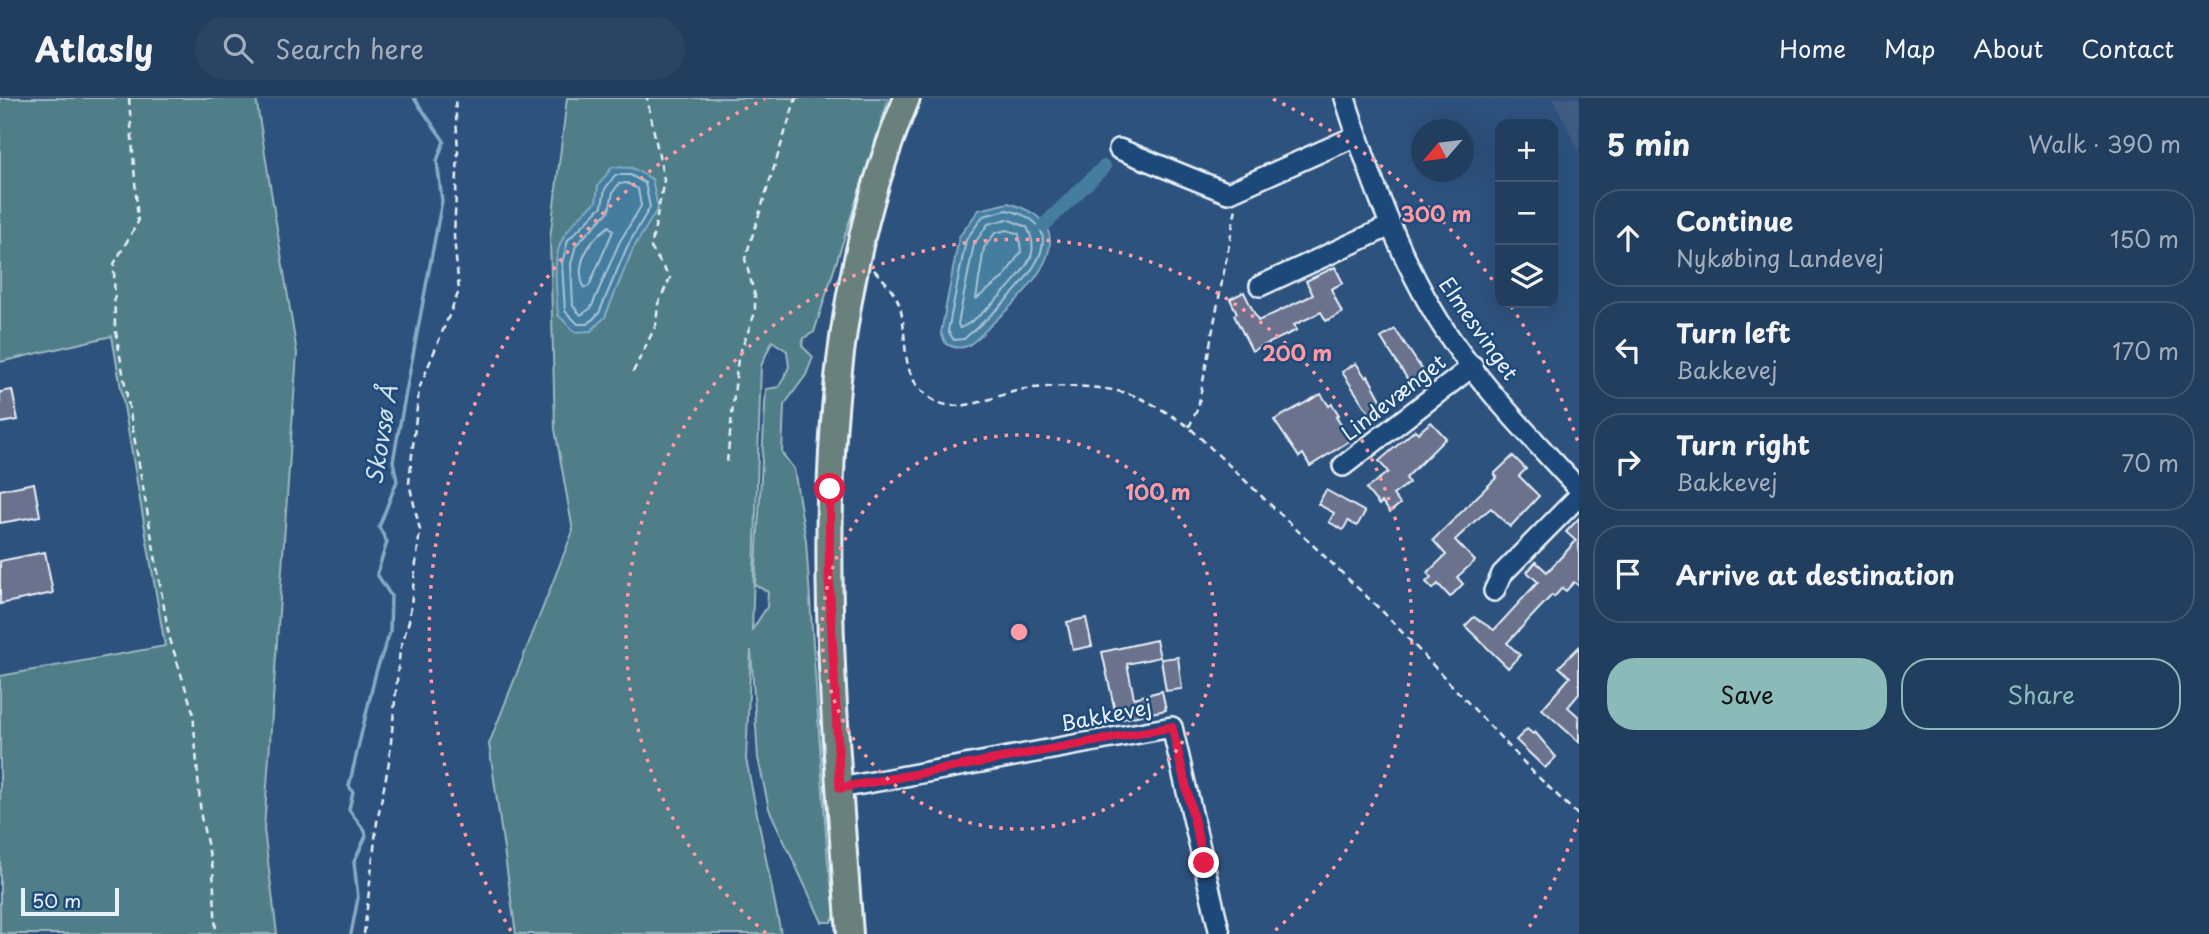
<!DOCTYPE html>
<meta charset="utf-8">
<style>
:root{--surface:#223e5e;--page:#2a4564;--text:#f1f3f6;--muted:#a2aebc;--line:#3f5773;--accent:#8bbbb9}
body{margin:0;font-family:"Playpen Sans",sans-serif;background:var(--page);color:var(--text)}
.controls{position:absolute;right:21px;top:21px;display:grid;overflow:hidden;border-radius:14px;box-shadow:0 7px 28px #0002}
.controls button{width:63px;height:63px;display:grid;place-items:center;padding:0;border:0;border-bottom:2px solid var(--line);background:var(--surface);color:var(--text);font:35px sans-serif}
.compass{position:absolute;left:1411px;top:21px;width:63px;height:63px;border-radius:50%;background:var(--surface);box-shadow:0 7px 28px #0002;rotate:242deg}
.scale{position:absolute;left:21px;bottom:18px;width:98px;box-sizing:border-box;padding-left:7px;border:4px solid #e8f1f8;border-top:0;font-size:19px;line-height:24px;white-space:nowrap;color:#e8f1f8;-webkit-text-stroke:5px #1f4a7a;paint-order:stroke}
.stop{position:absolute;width:21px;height:21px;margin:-16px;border:5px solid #e11d48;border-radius:50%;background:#fff}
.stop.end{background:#e11d48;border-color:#fff;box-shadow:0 2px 7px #0008}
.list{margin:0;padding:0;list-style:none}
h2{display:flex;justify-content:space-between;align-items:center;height:91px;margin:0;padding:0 28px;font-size:30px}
h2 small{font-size:23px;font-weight:400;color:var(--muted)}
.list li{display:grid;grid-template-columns:46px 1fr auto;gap:21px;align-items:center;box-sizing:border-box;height:98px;margin:0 14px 14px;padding:0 14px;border:2px solid var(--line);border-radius:28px}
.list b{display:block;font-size:26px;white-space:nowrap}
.list p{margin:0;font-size:23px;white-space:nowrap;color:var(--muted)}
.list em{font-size:23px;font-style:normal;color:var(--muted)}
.actions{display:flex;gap:14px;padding:21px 28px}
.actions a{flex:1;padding:16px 0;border:2px solid var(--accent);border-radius:28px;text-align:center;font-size:24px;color:var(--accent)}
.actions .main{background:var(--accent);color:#111}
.icon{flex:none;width:38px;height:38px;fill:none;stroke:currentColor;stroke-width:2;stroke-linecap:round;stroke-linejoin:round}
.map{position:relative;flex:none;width:1579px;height:836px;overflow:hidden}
header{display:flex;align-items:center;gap:42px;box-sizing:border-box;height:98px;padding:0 35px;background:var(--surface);border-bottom:2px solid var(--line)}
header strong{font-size:33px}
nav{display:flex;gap:38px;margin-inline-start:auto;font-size:24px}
.search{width:490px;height:63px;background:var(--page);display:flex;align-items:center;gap:18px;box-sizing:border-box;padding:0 24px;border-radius:38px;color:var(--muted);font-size:26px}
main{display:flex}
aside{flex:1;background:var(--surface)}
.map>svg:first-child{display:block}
.built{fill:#405c83}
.green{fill:#507e88;stroke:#9cb8c0;stroke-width:2;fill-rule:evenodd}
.water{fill:#447d9f;stroke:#86abc3;stroke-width:2}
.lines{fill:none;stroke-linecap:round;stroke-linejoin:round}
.shore{stroke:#a6c3d4;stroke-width:2}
.stream{stroke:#86abc3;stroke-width:3.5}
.canal{stroke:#447d9f;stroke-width:14}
.building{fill:#6b728e;stroke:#e8f1f8;stroke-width:2}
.minor-casing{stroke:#e8f1f8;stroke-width:24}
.major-casing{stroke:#e8f1f8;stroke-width:30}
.path{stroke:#e8f1f8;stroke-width:2.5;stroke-dasharray:7 5;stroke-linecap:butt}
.minor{stroke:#1f4a7a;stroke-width:19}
.major{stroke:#6a807d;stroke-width:24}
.route{stroke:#e11d48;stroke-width:9}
.ring{fill:none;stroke:#ff9aa2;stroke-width:3.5;stroke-dasharray:3.5 7}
.labels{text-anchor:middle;stroke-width:5;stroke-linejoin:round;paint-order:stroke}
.street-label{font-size:21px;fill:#e8f1f8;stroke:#1f4a7a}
.water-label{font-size:23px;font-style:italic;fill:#cfe0eb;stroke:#1f4a7a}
.centre{fill:#ff9aa2;stroke:#1f4a7a;stroke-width:3.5}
.ring-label{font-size:21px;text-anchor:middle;font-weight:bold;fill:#ff9aa2;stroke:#1f4a7a;stroke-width:5;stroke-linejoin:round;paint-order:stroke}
</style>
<header>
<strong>Atlasly</strong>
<div class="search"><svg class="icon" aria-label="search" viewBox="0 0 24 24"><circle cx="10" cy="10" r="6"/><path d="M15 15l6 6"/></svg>Search here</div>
<nav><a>Home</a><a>Map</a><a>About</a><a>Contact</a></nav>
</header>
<main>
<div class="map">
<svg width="1579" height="836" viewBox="0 0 1579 836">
<rect width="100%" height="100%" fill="#2e527e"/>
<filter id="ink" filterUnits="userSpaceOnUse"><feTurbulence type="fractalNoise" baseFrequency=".0143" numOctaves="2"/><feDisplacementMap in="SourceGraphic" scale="14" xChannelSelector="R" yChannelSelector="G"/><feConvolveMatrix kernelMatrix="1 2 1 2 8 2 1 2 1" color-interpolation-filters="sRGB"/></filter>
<g filter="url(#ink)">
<!-- built -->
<polygon class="built" points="1553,0 1579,0 1579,54"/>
<!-- green -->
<g class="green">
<polygon points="0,0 256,0 297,255 264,731 277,836 0,836 0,578 165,548 112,238 0,264"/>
<path d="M567,0h322l-75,234 -10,6 -2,8 11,11 -7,18 -22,30 -2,48 12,16 12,72 22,322 8,51 -5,8h-9l-53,-113 -11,-51 -7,-108 -5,109 35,175h-265l-27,-190 84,-213 -18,-102 -5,-190zM772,243l15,10 2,16 -10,20 -13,2 -11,196 13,7 -1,15 -15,23 9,-264z"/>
</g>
<!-- water -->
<g class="water">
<path d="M612,69l20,1 20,11 6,29 -25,41 -28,68 -14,14 -16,1 -17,-17c-4,-58 -9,-74 38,-113l2,-16z"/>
<path d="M1008,105c82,23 25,84 -13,118 -8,7 -19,21 -28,25 -7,3 -15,1 -21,-2l-5,-11 18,-96 20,-27z"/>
</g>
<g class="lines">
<!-- shore -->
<g class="shore">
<polygon points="615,77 630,77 645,85 650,109 627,149 599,215 588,226 578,226 565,213 562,165 568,142 602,108 605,91"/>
<polygon points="627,85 638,91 641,108 619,145 591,210 581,217 573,208 571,166 576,147 609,113 613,94 619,86"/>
<path d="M1007,112c90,20 -14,103 -43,129l-10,1 -6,-9 18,-91 17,-24z"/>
<path d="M1007,121l20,8c4,8 7,17 5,26 -4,19 -55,69 -72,75l-2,-4 16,-80 14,-20z"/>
<path d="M609,128l4,5 -24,55 -5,2c-10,-25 5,-47 25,-62z"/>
<polygon points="1007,132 1019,136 1021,154 1003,180 976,201 984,150 995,135"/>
</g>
<!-- stream -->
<polyline class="stream" points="351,836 358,800 354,764 366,738 365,733 349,712 353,694 349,688 376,574 390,534 391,498 377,476 387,444 379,429 397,383 393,363 442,103 437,63 444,43 414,0"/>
<!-- canal -->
<polyline class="canal" points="1044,127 1104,69"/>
</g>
<!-- building -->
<g class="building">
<polygon points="1335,169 1343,185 1331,191 1342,215 1326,223 1321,214 1294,227 1297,232 1252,253 1234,217 1237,215 1230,201 1244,194 1258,223 1313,197 1306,183"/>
<polygon points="1395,231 1427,279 1412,288 1381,240"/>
<polygon points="1356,265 1366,280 1368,278 1385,309 1371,318 1342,274"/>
<polygon points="12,292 18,322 0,325 0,294"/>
<polygon points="1321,296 1329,308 1332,306 1339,317 1336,319 1351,342 1310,368 1303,356 1299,359 1274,322"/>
<polygon points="1431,324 1446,340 1406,380 1409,385 1393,397 1400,406 1390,414 1382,404 1379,407 1366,391 1388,374 1379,363 1415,332 1418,335"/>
<polygon points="1513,358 1526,371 1519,378 1539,398 1510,429 1491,410 1475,423 1455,442 1475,463 1457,479 1463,486 1450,499 1438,486 1433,491 1426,484 1431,479 1427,475 1446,457 1433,442 1497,379 1494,376"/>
<polygon points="34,385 40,418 0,425 0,392"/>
<polygon points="1326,392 1365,414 1357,428 1348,423 1343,432 1329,424 1334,415 1318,406"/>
<polygon points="1579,420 1579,488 1574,484 1566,493 1562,490 1554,499 1552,497 1507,545 1520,557 1508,570 1465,528 1474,519 1494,532 1538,484 1527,474 1536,464 1547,474 1576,443 1566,434"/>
<polygon points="45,454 53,495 0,506 0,463"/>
<polygon points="1086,520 1092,548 1073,552 1067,524"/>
<polygon points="1156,542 1160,559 1127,566 1134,600 1162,593 1166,612 1117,622 1102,554"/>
<polygon points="1579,549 1579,596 1568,609 1579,619 1579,644 1542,611 1570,579 1559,569"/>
<polygon points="1178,559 1182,591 1166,593 1161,561"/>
<polygon points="1527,631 1533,636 1535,634 1556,659 1545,670 1516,642"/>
</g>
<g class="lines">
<!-- minor casing -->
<g class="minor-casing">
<g id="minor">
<path d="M1345,0c23,73 49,146 88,213 38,65 95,123 146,178"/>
<polyline points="1119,51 1228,95 1356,38"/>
<polyline points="1260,188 1390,128"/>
<polyline points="1343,368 1473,268"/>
<polyline points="1494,493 1502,476 1579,398"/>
<polyline points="840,690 1172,629 1220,836"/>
</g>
</g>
<!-- major casing -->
<g class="major-casing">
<path id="major" d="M850,836c-20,-276 -53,-573 57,-836"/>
</g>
<!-- path -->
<g class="path">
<polyline points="129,0 138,124 114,166 115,229 169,538 193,614 201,719 213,771 216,836"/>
<path d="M874,172c9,9 17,17 23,29 14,31 -1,70 28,95 30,27 68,0 101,-5 29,-4 63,-4 91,2 27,5 49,21 72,36l196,187 148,158 46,44"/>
<polyline points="633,274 656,227 658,206 670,180 651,150 664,82 647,0"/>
<polyline points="1189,329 1198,310 1236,110"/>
<polyline points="727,364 738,260 755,215 755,198 745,161 796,0"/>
<polyline points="364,836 377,724 389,664 400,552 409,523 420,432 409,385 419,291 459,193 454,138 458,54 455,0"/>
</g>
<!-- minor -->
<use href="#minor" class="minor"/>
<!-- major -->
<use href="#major" class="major"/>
</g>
</g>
<g class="lines" filter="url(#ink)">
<!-- route -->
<polyline class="route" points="830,391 829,480 840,690 1172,629 1204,765"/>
</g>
<!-- distance rings -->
<g class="ring">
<circle cx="1019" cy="534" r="197"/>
<path d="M766 835A393 393 0 1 1 1272 835"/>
<path d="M1579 721A590 590 0 0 1 1527 833M511 833A590 590 0 0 1 765 1M1273 1A590 590 0 0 1 1499 191M1511 208A590 590 0 0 1 1579 347"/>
</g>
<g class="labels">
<!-- street labels -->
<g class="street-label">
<text transform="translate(1478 231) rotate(55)" y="7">Elmesvinget</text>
<text transform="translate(1394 300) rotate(-38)" y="7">Lindevænget</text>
<text transform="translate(1106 618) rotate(-11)" y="7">Bakkevej</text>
</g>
<!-- water labels -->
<g class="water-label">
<text transform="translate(382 337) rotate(-81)" y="8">Skovsø Å</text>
</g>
</g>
<circle cx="1019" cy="534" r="10" class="centre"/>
<g class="ring-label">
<text x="1436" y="124">300 m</text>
<text x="1297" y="263">200 m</text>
<text x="1158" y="402">100 m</text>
</g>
</svg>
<div class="controls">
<button>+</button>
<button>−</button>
<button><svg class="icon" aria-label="layers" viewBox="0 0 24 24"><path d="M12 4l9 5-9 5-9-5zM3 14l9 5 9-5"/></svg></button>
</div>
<svg class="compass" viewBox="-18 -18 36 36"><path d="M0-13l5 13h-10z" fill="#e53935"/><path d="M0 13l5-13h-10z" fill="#a2aebc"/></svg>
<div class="scale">50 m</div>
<div class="stop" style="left:830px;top:391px"></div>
<div class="stop end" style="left:1204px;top:765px"></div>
</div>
<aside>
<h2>5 min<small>Walk · 390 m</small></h2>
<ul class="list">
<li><svg class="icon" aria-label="ahead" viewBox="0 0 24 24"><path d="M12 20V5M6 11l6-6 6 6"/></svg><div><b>Continue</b><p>Nykøbing Landevej</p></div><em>150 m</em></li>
<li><svg class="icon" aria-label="left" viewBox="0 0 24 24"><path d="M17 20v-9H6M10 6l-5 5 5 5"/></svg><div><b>Turn left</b><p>Bakkevej</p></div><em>170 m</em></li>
<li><svg class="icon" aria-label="right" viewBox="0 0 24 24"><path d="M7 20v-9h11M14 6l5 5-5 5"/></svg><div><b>Turn right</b><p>Bakkevej</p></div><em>70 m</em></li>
<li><svg class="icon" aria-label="arrive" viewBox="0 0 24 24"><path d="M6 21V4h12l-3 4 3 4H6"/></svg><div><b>Arrive at destination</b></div></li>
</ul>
<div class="actions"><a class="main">Save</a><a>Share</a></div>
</aside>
</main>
